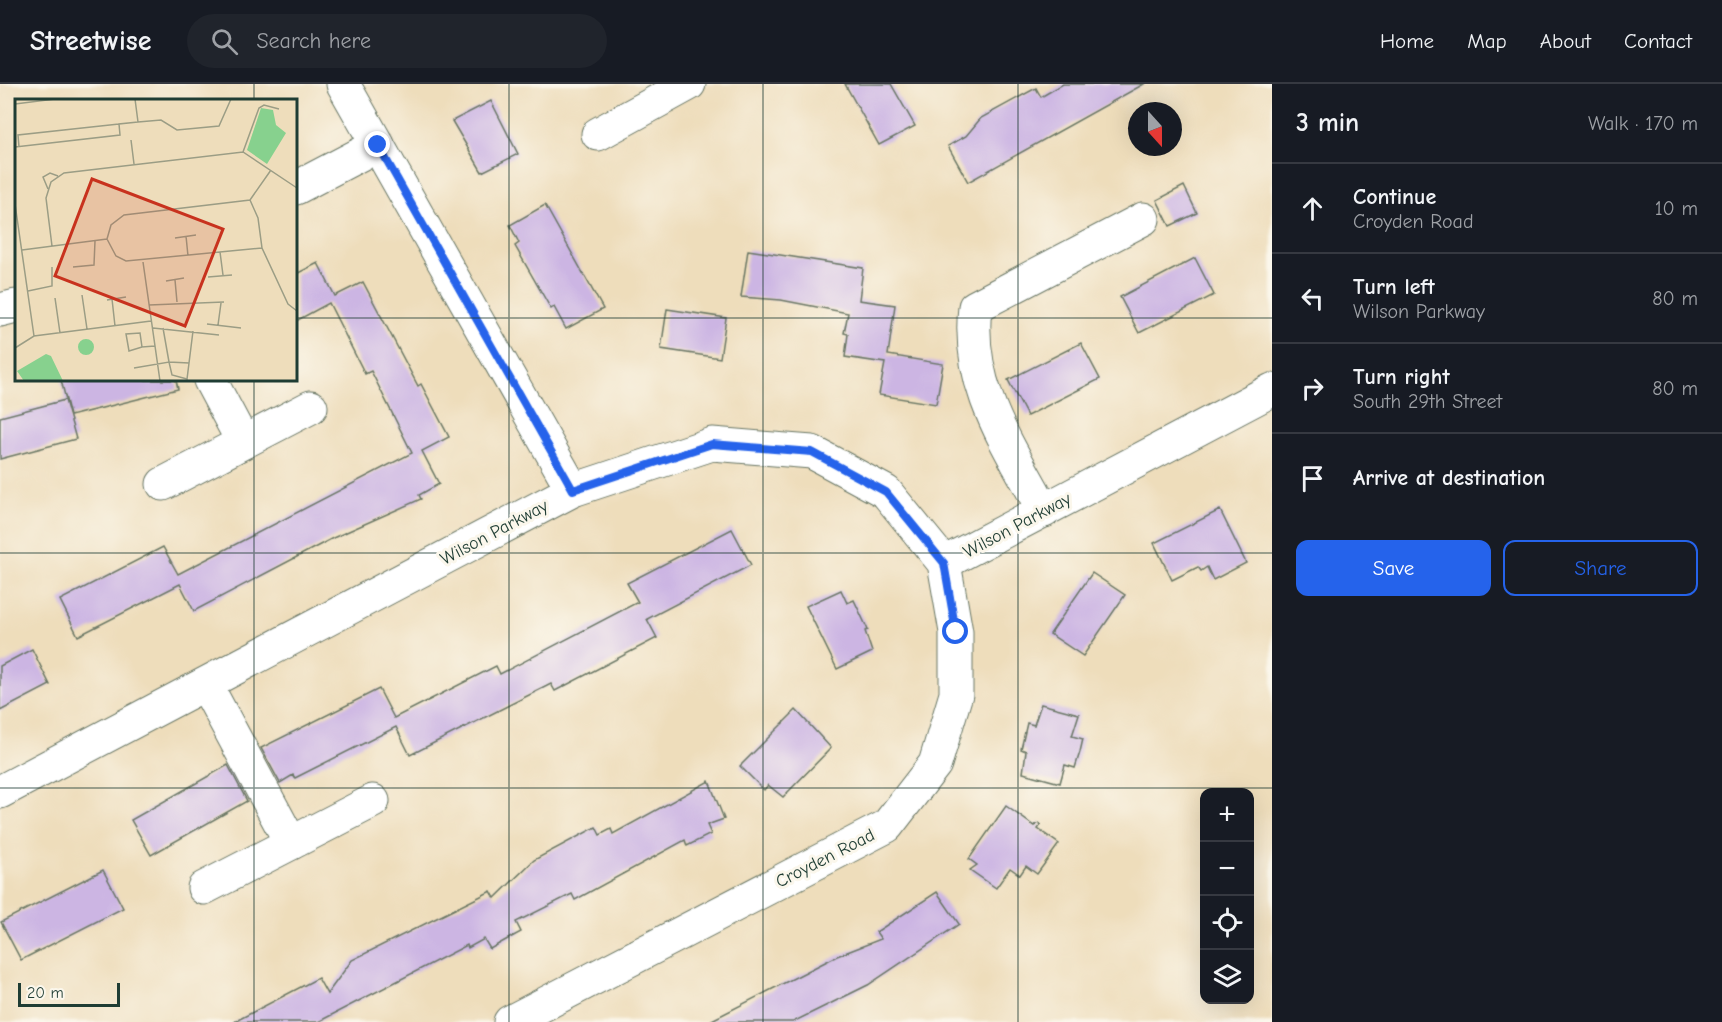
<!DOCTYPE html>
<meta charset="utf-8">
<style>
:root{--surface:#171b24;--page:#20242c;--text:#f1f3f6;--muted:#9ea1a6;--line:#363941;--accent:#2563eb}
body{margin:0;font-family:"Comic Neue",sans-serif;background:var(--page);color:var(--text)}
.controls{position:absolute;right:18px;bottom:18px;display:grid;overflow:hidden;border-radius:12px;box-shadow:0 6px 24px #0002}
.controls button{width:54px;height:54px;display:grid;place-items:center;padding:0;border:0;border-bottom:2px solid var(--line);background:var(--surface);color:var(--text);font:30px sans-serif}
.compass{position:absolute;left:1128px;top:18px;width:54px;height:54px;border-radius:50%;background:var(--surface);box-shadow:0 6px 24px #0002;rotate:159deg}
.scale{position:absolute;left:18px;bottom:15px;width:102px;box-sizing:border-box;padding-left:6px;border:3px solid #1f3d34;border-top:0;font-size:16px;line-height:21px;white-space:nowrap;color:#1f3d34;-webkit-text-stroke:4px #fbf7ec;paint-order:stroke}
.stop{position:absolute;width:18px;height:18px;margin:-14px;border:4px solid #2563eb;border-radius:50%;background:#fff}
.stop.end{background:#2563eb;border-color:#fff;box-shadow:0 2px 6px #0008}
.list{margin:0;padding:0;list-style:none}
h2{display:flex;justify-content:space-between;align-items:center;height:78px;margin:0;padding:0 24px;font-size:26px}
h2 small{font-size:20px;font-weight:400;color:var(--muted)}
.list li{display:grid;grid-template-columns:39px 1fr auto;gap:18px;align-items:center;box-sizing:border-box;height:90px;padding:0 24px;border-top:2px solid var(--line)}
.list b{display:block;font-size:22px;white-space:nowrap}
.list p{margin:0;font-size:20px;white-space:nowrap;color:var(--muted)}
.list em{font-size:20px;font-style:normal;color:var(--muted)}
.actions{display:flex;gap:12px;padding:18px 24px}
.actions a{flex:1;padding:14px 0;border:2px solid var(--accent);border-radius:12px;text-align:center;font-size:21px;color:var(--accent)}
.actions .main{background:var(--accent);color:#fff}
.icon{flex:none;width:33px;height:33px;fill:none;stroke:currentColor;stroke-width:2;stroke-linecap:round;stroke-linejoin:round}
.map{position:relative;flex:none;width:1272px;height:938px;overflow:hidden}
header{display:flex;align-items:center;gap:36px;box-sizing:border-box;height:84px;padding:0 30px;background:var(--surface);border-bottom:2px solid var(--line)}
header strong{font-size:28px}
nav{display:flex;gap:33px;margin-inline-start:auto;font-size:21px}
.search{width:420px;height:54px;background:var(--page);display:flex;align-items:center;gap:15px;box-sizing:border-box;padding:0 21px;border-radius:33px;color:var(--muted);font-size:22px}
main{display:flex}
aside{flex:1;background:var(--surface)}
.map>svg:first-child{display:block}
.building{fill:#ccb5e3}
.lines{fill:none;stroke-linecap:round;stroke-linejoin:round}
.minor-casing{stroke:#677563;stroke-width:35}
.minor{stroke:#fff;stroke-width:33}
.route{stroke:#2563eb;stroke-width:8}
.grid{fill:none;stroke:#1f3d34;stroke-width:1.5;stroke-opacity:0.55}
.labels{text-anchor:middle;stroke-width:6;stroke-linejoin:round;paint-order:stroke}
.street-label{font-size:18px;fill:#1f3d34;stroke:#fbf7ec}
.inset-road{fill:none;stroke:#9b9d85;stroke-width:1.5}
.view{fill:#c8321e;fill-opacity:0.15;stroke:#c8321e;stroke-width:3}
.inset-edge{fill:none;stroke:#1f3d34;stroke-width:3}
</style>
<header>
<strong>Streetwise</strong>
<div class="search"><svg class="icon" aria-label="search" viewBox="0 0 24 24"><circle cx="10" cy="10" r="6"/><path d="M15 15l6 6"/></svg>Search here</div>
<nav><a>Home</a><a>Map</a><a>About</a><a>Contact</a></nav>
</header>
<main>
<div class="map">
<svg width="1272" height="938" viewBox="0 0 1272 938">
<rect width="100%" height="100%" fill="#fbf7ec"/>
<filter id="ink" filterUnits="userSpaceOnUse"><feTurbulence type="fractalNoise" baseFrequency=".0167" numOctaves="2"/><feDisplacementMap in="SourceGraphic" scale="12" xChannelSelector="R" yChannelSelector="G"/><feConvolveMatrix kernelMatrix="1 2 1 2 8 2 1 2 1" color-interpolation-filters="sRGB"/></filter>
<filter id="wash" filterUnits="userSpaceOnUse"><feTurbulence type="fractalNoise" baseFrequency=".008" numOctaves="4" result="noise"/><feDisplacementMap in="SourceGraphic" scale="24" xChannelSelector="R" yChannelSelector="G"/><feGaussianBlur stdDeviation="1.35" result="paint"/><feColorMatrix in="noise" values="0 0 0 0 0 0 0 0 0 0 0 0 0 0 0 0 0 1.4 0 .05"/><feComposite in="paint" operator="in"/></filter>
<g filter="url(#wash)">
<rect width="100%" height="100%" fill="#edb"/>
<g id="blocks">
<!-- building -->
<g class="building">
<polygon points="845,0 891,0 915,42 879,61"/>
<polygon points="1063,0 1144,0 968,98 948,62 966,52 981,34 1036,4 1041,13"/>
<polygon points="491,17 518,70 482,88 452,37"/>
<polygon points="1184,102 1197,129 1170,142 1157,116"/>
<polygon points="545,121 603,225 566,245 554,223 551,225 515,162 519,159 510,141"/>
<polygon points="748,166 863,184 859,216 895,221 888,271 943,280 936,320 879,311 885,279 845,273 848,250 844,249 848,229 781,216 741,213"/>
<polygon points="1195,174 1214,211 1139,249 1120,213"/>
<polygon points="318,179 335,212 363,198 418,302 421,300 449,353 422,367 439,400 419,411 421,415 333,454 194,527 180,500 78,552 60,516 163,463 178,490 412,369 371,287 365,290 329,219 296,237 296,190"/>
<polygon points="667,225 726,234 720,274 661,265"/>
<polygon points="1081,259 1100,295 1027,332 1008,296"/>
<polygon points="61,296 176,296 178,305 70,332"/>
<polygon points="65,316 76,355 0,375 0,333"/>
<polygon points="1220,426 1246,479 1213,496 1207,483 1201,487 1198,483 1172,496 1154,459"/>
<polygon points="732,445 751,481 647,535 657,554 555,607 551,600 410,671 396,643 295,694 293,691 280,699 261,664 379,605 394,634 496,582 500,590 638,518 627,499"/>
<polygon points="1092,489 1125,511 1083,572 1050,550"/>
<polygon points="841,506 847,519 854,516 868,546 865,547 872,568 837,585 806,522"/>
<polygon points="32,565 50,601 0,627 0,582"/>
<polygon points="1041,620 1079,630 1072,652 1083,655 1080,668 1075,684 1065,681 1060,699 1023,689 1026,667 1021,665 1027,639 1034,641"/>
<polygon points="796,626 831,664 783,713 768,701 764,706 740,682"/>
<polygon points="228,681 247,717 151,771 131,736"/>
<polygon points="709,697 724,735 707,741 711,750 687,762 685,756 575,816 572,810 516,838 521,848 506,856 490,865 484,855 468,864 467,861 318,938 234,938 318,894 327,910 352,876 491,807 495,814 534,776 596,743 600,751 611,745 613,750"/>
<polygon points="1006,722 1034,742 1039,739 1041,741 1038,745 1059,760 1037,790 1026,782 1020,791 1010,784 996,804 970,786 977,781 969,775"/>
<polygon points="103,786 123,824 21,876 1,838"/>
<polygon points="937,808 959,840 868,901 793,938 708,938 837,872 881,855 876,848"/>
</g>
</g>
</g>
<g filter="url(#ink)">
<use href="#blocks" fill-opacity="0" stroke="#677563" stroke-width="1.5"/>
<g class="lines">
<!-- minor casing -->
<g class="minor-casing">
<g id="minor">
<polyline points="343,0 573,406"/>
<polyline points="598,50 689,0"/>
<polyline points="296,104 378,61"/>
<polyline points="0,226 16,222"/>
<polyline points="210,296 243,358"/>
<polyline points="163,400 311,323"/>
<path d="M1044,427c-36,-67 -78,-125 -69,-204l168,-88"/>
<polyline points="944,479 1272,306"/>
<polyline points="206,601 291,759"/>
<polyline points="0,708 573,406 712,360 812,368 886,408 944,479 956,548 956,610 935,680 887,742 510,938"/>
<polyline points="204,804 373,717"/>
</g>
</g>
<!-- minor -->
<use href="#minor" class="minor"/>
</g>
</g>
<g class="lines" filter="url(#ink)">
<!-- route -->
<polyline class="route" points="378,61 573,406 712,360 812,368 886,408 944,479 956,548"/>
</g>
<!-- grid -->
<path class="grid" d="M254,0v16M509,0v938M763,0v938M1018,0v938M0,234h16M296,234h976M254,296v642M0,469h1272M0,704h1272"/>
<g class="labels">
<!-- street labels -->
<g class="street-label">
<text transform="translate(1017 441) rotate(-28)" y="6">Wilson Parkway</text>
<text transform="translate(494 448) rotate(-28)" y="6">Wilson Parkway</text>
<text transform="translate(825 774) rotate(-27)" y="6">Croyden Road</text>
</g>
</g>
<!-- overview -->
<g transform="translate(15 15)">
<rect width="282" height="282" fill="#edb"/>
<path d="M246,9l12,2 3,15 10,8 -19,31 -20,-14zM63 248a8 8 0 1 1 16 0a8 8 0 1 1-16 0ZM31,255l5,2 12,25h-39l-7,-10z" fill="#87d18e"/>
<path class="inset-road" d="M120,0l3,23M0,5l40,-5M116,41l3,24M0,48l105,-12 -1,-11 19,-2 23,-2 16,10 42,-4 12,-27M4,48l-1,-12 101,-11M228,53l16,-44 5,-3 15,4M33,90l-5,-12 7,-4 8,3M235,101l8,18 4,30 26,56 9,7M0,105l19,132M171,137l2,20M160,139l21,-3M92,140l4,-14 13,-10 126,-15 21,-30M92,140l9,17 10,5 136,-13M37,147l-6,-48 5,-16 13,-9 179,-21 54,36M7,151l85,-11M205,153l3,23M128,163l17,119M58,168l21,-2 1,-24M193,178l24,-2M160,181l2,22M151,182l18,-3M13,192l24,-5v-19M67,196l5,34M40,199l5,35M97,200l3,27M92,201l19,-3M134,206l75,-3M192,225l34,4M203,226l3,-22M138,229l66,7M148,229l6,34 20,1M127,248l-13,4 -3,-17 14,-1 2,14 13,-1M0,249l19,-12 117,-15M119,269l35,-6 3,13 15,4 6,-48"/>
<path class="view" d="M77,80l131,50 -38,97 -130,-50z"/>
<rect width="282" height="282" class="inset-edge"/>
</g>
</svg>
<div class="controls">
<button>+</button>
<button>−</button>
<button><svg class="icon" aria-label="locate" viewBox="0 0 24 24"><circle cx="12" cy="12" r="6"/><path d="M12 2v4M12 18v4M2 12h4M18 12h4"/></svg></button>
<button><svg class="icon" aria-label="layers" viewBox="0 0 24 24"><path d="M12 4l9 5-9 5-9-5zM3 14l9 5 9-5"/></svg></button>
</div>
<svg class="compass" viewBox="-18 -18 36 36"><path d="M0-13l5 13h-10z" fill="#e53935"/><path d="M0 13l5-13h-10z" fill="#9ea1a6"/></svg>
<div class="scale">20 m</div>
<div class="stop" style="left:956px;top:548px"></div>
<div class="stop end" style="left:378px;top:61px"></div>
</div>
<aside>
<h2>3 min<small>Walk · 170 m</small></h2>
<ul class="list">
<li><svg class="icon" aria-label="ahead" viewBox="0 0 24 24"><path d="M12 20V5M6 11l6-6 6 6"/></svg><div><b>Continue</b><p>Croyden Road</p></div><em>10 m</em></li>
<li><svg class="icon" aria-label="left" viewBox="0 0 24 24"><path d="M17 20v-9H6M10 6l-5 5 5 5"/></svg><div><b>Turn left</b><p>Wilson Parkway</p></div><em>80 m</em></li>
<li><svg class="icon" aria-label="right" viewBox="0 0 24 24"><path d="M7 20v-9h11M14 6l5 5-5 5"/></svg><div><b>Turn right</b><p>South 29th Street</p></div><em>80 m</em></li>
<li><svg class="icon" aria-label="arrive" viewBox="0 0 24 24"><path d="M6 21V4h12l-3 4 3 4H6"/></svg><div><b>Arrive at destination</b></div></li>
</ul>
<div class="actions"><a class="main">Save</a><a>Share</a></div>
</aside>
</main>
